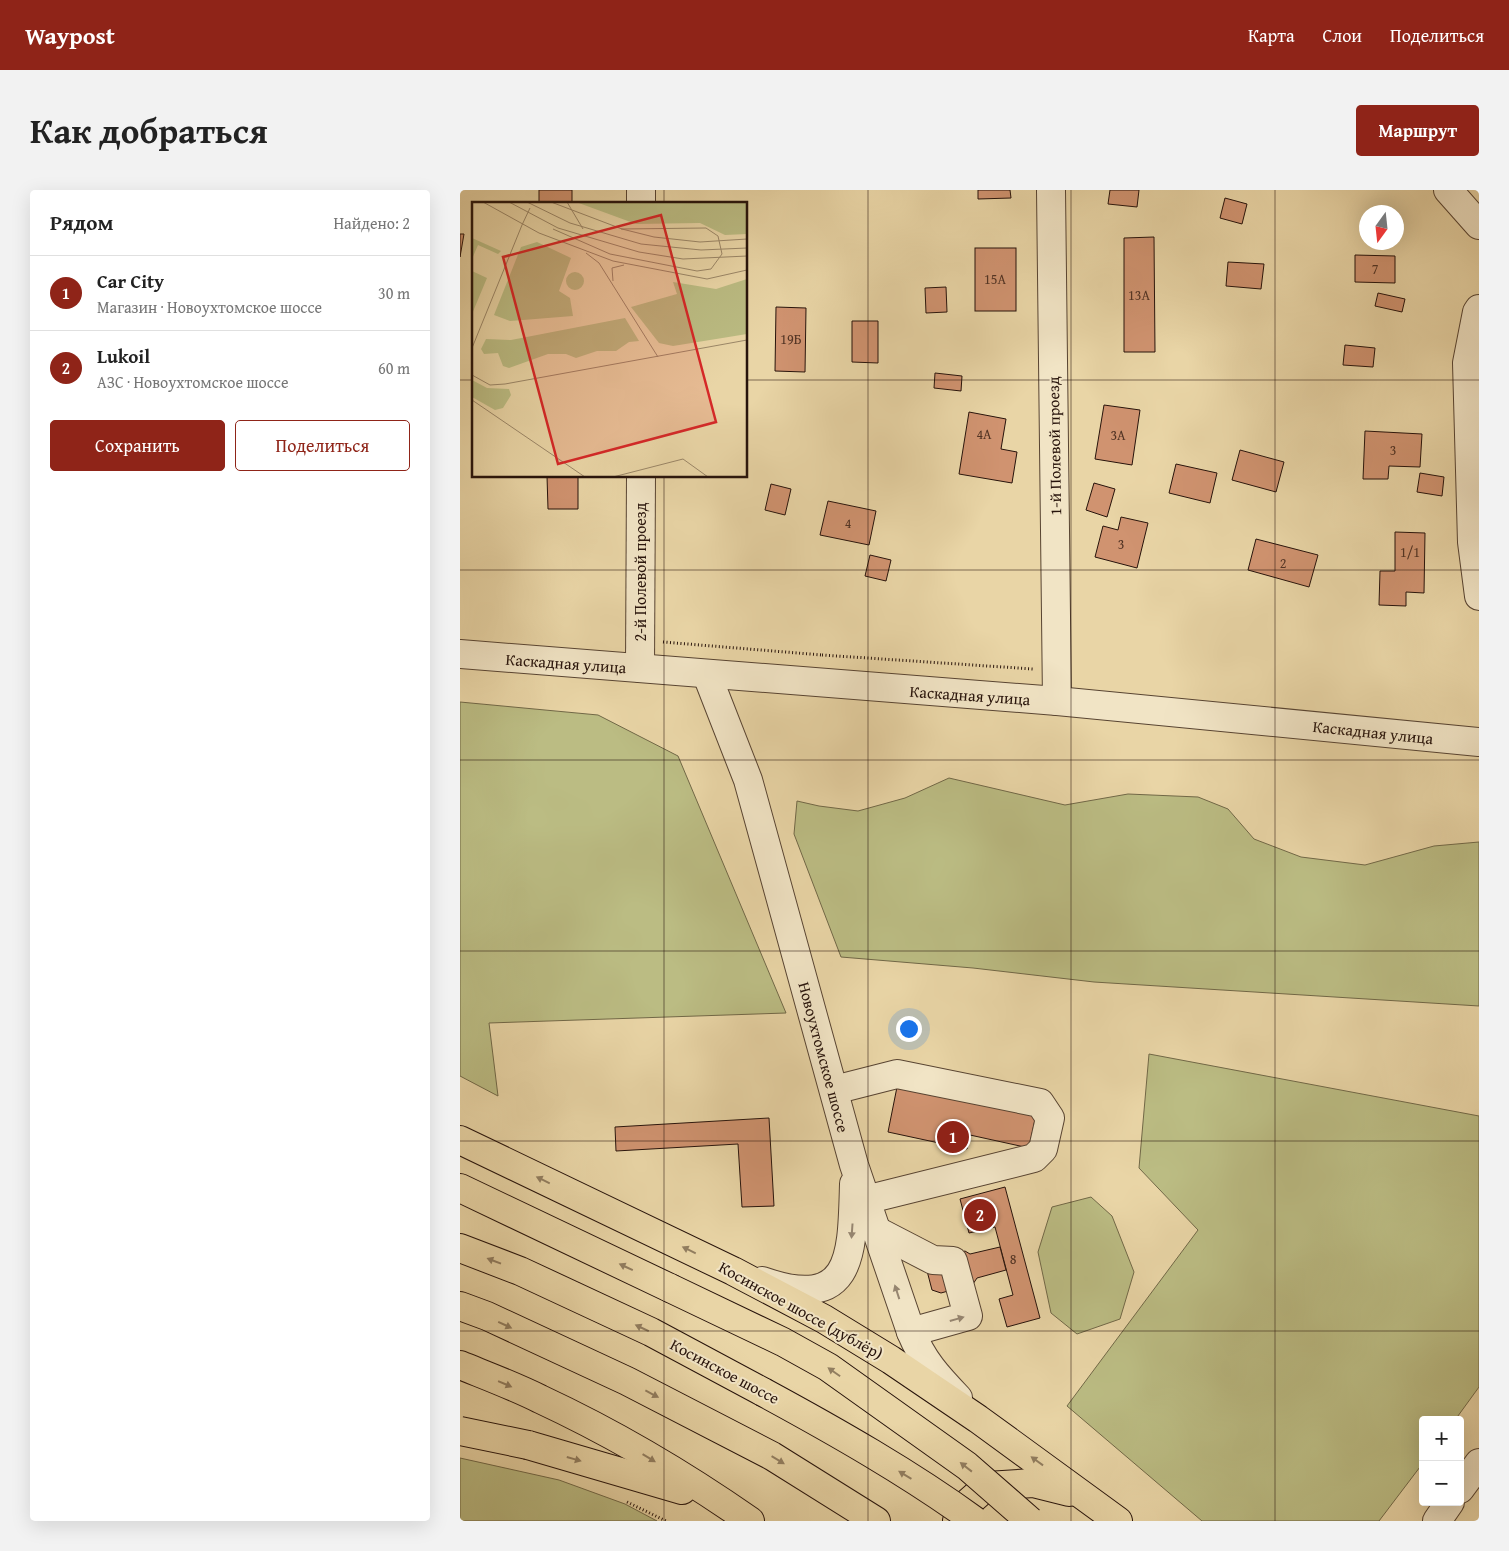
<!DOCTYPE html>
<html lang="ru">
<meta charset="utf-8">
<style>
:root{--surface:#fff;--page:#f2f2f2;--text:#222;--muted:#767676;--line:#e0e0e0;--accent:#8f2418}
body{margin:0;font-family:"Gentium Book Plus",serif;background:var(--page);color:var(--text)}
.controls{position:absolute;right:15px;bottom:15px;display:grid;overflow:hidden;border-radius:5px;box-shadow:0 5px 20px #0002}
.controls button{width:45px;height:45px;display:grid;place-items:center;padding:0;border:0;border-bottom:1px solid var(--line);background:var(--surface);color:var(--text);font:25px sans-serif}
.compass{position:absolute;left:899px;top:15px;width:45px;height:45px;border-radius:50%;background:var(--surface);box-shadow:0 5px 20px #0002;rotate:195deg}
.you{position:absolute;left:448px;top:838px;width:18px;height:18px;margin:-12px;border:4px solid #fff;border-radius:50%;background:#1a73e8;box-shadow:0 0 0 8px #1a73e833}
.badge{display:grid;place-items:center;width:32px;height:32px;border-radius:50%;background:var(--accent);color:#fff;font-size:16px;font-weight:700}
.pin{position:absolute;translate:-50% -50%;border:2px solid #fff;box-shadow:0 1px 5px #0006}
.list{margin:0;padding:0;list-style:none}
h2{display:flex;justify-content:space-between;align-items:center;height:65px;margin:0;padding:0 20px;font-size:21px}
h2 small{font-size:16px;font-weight:400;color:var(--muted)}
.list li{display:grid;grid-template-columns:32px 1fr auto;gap:15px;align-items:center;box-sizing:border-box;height:75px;padding:0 20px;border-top:1px solid var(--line)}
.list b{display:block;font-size:19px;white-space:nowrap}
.list p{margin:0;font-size:16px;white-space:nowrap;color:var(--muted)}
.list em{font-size:16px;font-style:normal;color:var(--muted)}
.actions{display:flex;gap:10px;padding:15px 20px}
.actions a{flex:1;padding:11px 0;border:1px solid var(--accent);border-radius:5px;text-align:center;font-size:18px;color:var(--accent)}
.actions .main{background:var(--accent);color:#fff}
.map{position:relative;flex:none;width:1019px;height:1331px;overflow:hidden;border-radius:5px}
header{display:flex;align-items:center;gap:30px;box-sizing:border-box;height:70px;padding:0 25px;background:var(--accent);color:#fff}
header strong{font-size:24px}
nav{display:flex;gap:28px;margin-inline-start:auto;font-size:18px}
.intro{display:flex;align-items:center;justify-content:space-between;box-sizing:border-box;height:120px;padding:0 30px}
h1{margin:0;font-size:35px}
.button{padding:12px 22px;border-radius:5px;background:var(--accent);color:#fff;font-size:18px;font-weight:700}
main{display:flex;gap:30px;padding:0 30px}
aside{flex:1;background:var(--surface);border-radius:5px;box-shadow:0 5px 20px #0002}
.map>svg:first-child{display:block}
.green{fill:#bbbc83;stroke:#716847}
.building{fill:#d09370;stroke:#27130b}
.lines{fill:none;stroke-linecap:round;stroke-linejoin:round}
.minor-casing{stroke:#584432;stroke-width:30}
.major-casing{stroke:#27130b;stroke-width:30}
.highway-casing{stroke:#27130b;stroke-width:30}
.path{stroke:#27130b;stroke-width:3;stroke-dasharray:1 2.5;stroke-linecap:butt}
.minor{stroke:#f1e4c5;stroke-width:28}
.major{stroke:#e9d5a6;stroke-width:28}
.highway{stroke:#e9d5a6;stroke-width:28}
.major-bridge-casing{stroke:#27130b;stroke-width:30;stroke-linecap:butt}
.highway-bridge-casing{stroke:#27130b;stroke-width:30;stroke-linecap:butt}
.major-bridge{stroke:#e9d5a6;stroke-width:28}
.highway-bridge{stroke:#e9d5a6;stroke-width:28}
.oneway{fill:#927e60}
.oneway2{fill:#968671}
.grid{fill:none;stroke:#27130b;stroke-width:1;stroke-opacity:0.55}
.labels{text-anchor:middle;stroke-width:4;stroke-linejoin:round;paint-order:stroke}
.number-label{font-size:14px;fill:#513324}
.street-label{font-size:16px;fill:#27130b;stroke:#f1e4c5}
.inset-road{fill:none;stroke:#9b8768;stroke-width:1}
.view{fill:#d62828;fill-opacity:0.15;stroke:#d62828;stroke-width:2.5}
.inset-edge{fill:none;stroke:#27130b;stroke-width:2.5}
</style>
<header>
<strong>Waypost</strong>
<nav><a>Карта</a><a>Слои</a><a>Поделиться</a></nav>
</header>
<div class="intro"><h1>Как добраться</h1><a class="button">Маршрут</a></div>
<main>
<aside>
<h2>Рядом<small>Найдено: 2</small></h2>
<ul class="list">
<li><span class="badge">1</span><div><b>Car City</b><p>Магазин · Новоухтомское шоссе</p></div><em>30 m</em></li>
<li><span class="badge">2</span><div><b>Lukoil</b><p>АЗС · Новоухтомское шоссе</p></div><em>60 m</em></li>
</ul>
<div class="actions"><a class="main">Сохранить</a><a>Поделиться</a></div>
</aside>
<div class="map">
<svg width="1019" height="1331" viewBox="0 0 1019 1331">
<rect width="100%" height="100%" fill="#e9d5a6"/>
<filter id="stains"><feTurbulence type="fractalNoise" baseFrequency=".004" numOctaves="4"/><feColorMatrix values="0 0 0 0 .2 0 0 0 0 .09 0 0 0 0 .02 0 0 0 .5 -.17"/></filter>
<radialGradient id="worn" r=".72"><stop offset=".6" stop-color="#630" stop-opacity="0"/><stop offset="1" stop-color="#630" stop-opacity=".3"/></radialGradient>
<!-- green -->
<g class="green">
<polygon points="0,512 138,525 218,566 326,823 29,833 38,906 0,886"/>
<polygon points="489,588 605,615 668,604 738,607 768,619 794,649 841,667 905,675 974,656 1019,652 1019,816 634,792 513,778 381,767 334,644 337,611 359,616 398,621 445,608"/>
<polygon points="689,864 1019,926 1019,1197 995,1230 963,1230 963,1273 919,1331 742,1331 607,1216 738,1040 679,978"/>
<polygon points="631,1007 652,1026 674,1082 660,1129 617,1144 591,1123 578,1062 592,1017"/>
<polygon points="0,1268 99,1290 165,1314 197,1331 0,1331"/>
</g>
<!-- building -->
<g class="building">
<rect x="79" y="0" width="33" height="14"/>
<polygon points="518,0 550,0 551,8 518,9"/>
<polygon points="650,0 679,0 677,17 648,14"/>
<polygon points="765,8 787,14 782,34 760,28"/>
<polygon points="0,44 4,44 0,67"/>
<polygon points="694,47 695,162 664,162 664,48"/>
<rect x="515" y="58" width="41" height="63"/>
<polygon points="895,65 935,66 935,93 895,92"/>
<polygon points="768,72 804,74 801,99 766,96"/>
<polygon points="486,97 487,122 466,123 465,98"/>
<polygon points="918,103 945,109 942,122 915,116"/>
<polygon points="316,117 346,118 345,182 315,181"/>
<polygon points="392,131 418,131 418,173 392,172"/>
<polygon points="885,155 915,158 913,177 883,175"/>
<polygon points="475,183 502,186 501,201 474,198"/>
<polygon points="644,215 680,220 672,275 635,269"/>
<polygon points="509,222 546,229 541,259 557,262 552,293 499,284"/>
<polygon points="905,241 962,244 960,277 929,276 928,289 903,289"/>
<polygon points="780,260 824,272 816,302 772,290"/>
<polygon points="716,274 757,283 750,313 709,303"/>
<polygon points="960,283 984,287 982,306 957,302"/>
<polygon points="87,286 118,286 118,319 88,319"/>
<polygon points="634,293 655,299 647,327 626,320"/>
<polygon points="311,294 331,299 325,325 305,320"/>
<polygon points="368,311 416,321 409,355 360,345"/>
<polygon points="661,327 688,333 677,378 635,367 643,336 658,340"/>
<polygon points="935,342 965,343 964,403 946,402 946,416 919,415 920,381 935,381"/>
<polygon points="796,349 858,365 849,397 788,380"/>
<polygon points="410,365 431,370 426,391 405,386"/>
<polygon points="437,897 576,925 569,958 510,945 507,959 428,942"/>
<polygon points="309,928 314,1016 282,1017 278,954 156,961 155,937"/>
<polygon points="545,997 580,1128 547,1137 539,1109 553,1105 535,1037 509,1043 500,1009"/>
<polygon points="540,1057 546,1080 517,1088 513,1094 481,1103 472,1100 466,1077 473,1070 505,1061 510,1064"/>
</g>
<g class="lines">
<!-- minor casing -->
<g class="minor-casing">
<g id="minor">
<polyline points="591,0 597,511"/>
<polyline points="988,0 1019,35"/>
<polyline points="181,14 181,0"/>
<polyline points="1019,119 1017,122 1007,173 1012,352 1019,406"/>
<polyline points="0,464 597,511 1019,552"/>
<polyline points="180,478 181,286"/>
<path d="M247,485l41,105 106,385 57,167c12,29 26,44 47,66"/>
<polyline points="374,900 437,884 580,913 590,928 583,959 574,968 405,1010"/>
<polyline points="417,1041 473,1070 493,1071 508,1126 451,1142"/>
<path d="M302,1091c92,32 90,-28 92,-97"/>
<polyline points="1000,1299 1019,1273"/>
<polyline points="977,1331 990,1312"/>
</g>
</g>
<!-- major casing -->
<g class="major-casing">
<g id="major">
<polyline points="0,950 273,1081 364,1129 431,1170 518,1229 658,1331"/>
<polyline points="0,998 210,1098"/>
<path d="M0,1175c27,11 54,21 80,34 73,34 144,76 210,122"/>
<polyline points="68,1255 222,1300"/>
<polyline points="497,1331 501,1319 527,1296 573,1293 609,1302"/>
</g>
</g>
<!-- highway casing -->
<g class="highway-casing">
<g id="highway">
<polyline points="0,1058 60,1081 191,1142 303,1202"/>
<polyline points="0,1116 27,1126 167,1191 312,1266 416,1331"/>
</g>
</g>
<!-- path -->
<g class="path">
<polyline points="203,452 362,465"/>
<polyline points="362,465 573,479"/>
<polyline points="167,1312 206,1331"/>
</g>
<!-- minor -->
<use href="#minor" class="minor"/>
<!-- major -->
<use href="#major" class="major"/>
<!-- highway -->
<use href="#highway" class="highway"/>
<!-- major-bridge casing -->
<g class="major-bridge-casing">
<g id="major-bridge">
<polyline points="210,1098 323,1152 368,1177 507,1276 570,1331"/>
<polyline points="0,1241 68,1255"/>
</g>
</g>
<!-- highway-bridge casing -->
<g class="highway-bridge-casing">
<path id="highway-bridge" d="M303,1202c72,39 146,81 212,129"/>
</g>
<!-- major-bridge -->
<use href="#major-bridge" class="major-bridge"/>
<!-- highway-bridge -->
<use href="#highway-bridge" class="highway-bridge"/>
</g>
<!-- one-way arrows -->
<defs><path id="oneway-solid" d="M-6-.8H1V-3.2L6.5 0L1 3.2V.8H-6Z" transform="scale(1.25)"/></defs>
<g class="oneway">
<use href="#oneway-solid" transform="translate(83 990) rotate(-154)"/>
<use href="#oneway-solid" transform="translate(229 1060) rotate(-154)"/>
<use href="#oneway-solid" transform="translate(34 1071) rotate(-159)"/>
<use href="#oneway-solid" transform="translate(166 1077) rotate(-155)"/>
<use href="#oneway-solid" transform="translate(45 1135) rotate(25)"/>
<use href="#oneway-solid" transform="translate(182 1138) rotate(-155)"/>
<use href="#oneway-solid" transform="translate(374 1182) rotate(-145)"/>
<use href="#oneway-solid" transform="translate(45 1194) rotate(23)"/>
<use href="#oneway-solid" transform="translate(192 1204) rotate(28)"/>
<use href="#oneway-solid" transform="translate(189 1268) rotate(31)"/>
<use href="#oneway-solid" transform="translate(114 1269) rotate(16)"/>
<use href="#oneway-solid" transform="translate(318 1270) rotate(31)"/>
<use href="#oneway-solid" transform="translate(577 1271) rotate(-144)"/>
<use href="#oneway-solid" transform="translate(506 1277) rotate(-142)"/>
<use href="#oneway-solid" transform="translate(445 1285) rotate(-149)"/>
</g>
<g class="oneway2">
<use href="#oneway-solid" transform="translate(392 1041) rotate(94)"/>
<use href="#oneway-solid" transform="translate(437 1102) rotate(-108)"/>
<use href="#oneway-solid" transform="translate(497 1129) rotate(-16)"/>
</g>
<!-- grid -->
<path class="grid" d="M204,0v14M408,0v1331M611,0v1331M815,0v1331M0,190h14M286,190h733M204,286v1045M0,380h1019M0,570h1019M0,761h1019M0,951h1019M0,1141h1019"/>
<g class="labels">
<!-- number labels -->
<g class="number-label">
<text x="915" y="84">7</text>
<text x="535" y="94">15А</text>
<text x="679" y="110">13А</text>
<text x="331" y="154">19Б</text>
<text x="524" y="249">4А</text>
<text x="658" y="250">3А</text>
<text x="933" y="265">3</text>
<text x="388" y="338">4</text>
<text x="661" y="359">3</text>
<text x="950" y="367">1/1</text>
<text x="823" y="378">2</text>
<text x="553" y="1074">8</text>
</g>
<!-- street labels -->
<g class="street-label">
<text transform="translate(594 256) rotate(-91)" y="6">1-й Полевой проезд</text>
<text transform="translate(180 382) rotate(-90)" y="6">2-й Полевой проезд</text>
<text transform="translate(106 473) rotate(4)" y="6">Каскадная улица</text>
<text transform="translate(510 505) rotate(4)" y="6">Каскадная улица</text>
<text transform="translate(913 542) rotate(6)" y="6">Каскадная улица</text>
<text transform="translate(364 867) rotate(75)" y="6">Новоухтомское шоссе</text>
<text transform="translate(341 1120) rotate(29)" y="6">Косинское шоссе (дублёр)</text>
<text transform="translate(265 1181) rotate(28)" y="6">Косинское шоссе</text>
</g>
</g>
<!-- overview -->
<g transform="translate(12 12)">
<rect width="275" height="275" fill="#e9d5a6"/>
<path d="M104,0h171v32l-22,1 -25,-12 -64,1zM0,36l29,13 -3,3 -20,-9 -6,14zM65,40l34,16 -12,33 11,7 3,18 -63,5 -16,-6 27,-68zM0,69l15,7 -15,36zM94 79a9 9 0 1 1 18 0a9 9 0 1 1-18 0ZM275,77v55l-74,12 -14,-3 -28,-36 46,-13 -4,-12 43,7zM153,116l14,23 -10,1 -13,9h-19l-21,7 -10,-4h-18l-39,14 -6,-2 -5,-13 -14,1 -3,-5 5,-10 25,1zM0,178l15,8 22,1 2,6 -8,13 -8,2 -23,-13z" fill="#bbbc83"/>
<path class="inset-road" d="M11,0l56,31 74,28 94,18 40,-9M37,0l49,26 81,24 44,7 64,-3M55,0l43,21 71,21 60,6 46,-2M79,0l71,27 32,8 46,5 47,-3M95,0l16,27M50,23l8,-17M81,27l57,25 87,17 14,-2 11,-15 -4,-18 -12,-8 -85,1M114,51l13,10 59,94M141,79l-1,-13 12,-3M0,146l50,-123M0,173l18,10 15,-1 242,-44M0,198l113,77M141,275l70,-18 25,18"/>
<path class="view" d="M189,13l55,207 -158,42 -55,-207z"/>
<rect width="275" height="275" class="inset-edge"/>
</g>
<rect width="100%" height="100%" filter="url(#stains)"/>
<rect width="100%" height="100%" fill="url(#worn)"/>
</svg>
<div class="controls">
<button>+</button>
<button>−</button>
</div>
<svg class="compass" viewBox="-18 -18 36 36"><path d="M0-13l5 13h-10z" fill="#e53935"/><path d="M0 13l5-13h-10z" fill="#767676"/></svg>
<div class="you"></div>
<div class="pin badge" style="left:493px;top:947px">1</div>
<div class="pin badge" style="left:520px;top:1025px">2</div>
</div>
</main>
